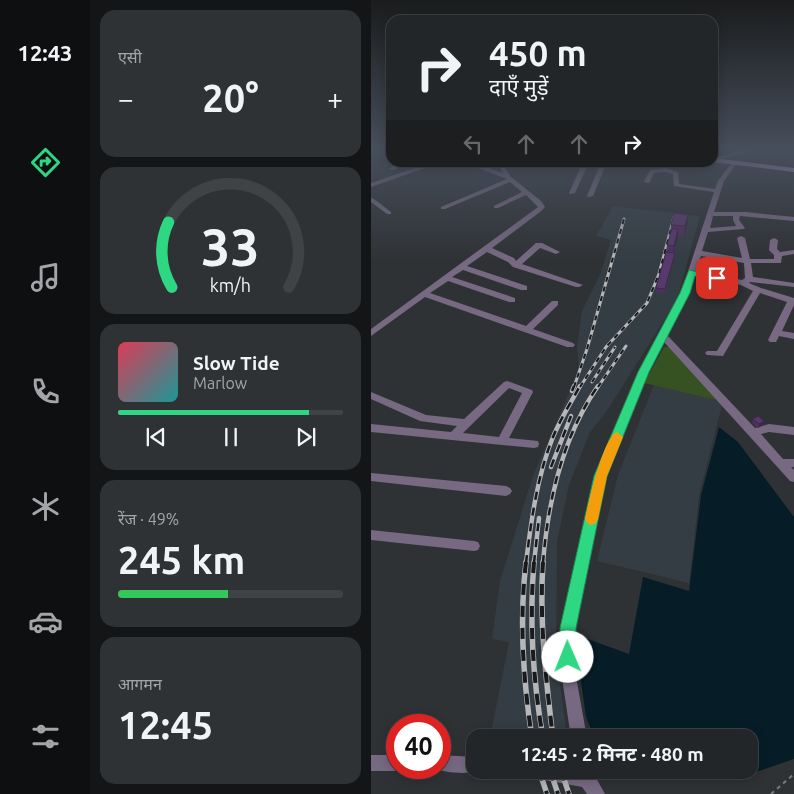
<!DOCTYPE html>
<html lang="hi">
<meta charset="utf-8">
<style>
body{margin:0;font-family:Ubuntu,"Noto Sans Devanagari",sans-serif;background:#2f3234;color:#f1f3f6;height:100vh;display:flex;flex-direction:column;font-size:19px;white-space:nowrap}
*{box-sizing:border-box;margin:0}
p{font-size:16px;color:#a3a5a8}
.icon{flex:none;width:28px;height:28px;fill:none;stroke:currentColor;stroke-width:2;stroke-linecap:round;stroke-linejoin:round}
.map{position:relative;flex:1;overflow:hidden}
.panel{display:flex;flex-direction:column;gap:10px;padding:10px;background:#131516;width:281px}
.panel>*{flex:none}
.guide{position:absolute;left:15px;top:15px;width:332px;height:152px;border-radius:15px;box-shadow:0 2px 12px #0003,0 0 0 1px #404345;background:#232628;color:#f1f3f6;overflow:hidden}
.speed{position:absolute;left:15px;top:714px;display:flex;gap:10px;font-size:25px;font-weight:700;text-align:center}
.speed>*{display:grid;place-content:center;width:65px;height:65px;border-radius:50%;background:#232628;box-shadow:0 2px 12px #0003,0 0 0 1px #404345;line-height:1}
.speed .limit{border:8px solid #d22;background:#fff;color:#111}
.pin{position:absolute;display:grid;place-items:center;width:42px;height:42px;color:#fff;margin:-21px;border-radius:10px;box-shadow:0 2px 8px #0006}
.me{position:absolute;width:55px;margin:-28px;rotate:359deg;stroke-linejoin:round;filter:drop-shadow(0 0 4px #0008)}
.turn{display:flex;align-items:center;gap:18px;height:105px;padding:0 20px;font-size:22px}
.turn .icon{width:65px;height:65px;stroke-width:2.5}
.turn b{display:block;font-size:35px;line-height:42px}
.lanes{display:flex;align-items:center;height:48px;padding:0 20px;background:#0003;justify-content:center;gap:25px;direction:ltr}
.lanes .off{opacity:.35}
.big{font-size:38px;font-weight:700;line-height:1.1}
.panel .card{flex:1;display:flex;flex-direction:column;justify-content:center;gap:8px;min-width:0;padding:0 18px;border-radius:15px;background:#2f3234}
.panel .dial{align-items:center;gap:0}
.dial svg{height:130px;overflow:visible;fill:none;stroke:#404345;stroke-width:7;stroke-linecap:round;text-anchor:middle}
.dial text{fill:#f1f3f6;stroke:none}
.song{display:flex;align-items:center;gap:15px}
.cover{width:60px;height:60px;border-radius:8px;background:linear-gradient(135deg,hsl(350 70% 55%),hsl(180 70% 35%))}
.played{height:5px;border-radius:2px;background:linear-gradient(90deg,#2ed883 85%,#404345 85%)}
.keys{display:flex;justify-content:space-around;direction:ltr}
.heat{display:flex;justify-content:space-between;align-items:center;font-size:28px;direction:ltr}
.charge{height:8px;border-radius:4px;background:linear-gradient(90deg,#34c759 49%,#404345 0)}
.trip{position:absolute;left:95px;top:729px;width:292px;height:50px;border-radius:15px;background:#232628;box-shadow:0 2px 12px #0003,0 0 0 1px #404345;font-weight:700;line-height:50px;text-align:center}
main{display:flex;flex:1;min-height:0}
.tab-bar{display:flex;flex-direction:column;width:90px;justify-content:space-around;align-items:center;background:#0e0f10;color:#a3a5a8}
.tab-bar .icon{width:35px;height:35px}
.tab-bar .on{color:#2ed883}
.tab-bar b{font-size:22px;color:#f1f3f6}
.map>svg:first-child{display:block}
.built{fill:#353d44}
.green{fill:#365122}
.water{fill:#061d28}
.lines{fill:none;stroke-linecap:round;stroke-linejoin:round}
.path{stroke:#777a7c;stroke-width:2;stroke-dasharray:4 4;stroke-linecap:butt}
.minor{fill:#776982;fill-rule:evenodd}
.major{fill:#bb9fd1;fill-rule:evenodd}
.rail-far2-casing{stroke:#b5b7ba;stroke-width:3}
.rail-far1-casing{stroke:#b5b7ba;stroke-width:4.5}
.rail-casing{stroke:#b5b7ba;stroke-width:5.5}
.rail-far2{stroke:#181a1b;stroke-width:2;stroke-dasharray:5;stroke-linecap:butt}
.rail-far1{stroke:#181a1b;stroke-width:2.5;stroke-dasharray:8;stroke-linecap:butt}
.rail{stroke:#181a1b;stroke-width:4;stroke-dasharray:11;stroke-linecap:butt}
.wall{fill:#4c315e}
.shaded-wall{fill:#3e284c}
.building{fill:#58396d;stroke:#3e284c}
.route{fill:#2ed883;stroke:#1e8c55}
.slow{fill:#f59e0b}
</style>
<main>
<nav class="tab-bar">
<b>12:43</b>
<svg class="icon on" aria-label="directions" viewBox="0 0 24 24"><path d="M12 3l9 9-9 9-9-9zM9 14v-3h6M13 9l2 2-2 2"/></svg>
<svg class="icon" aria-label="music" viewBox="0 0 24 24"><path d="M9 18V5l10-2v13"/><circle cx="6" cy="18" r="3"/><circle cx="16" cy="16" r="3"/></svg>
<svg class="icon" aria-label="phone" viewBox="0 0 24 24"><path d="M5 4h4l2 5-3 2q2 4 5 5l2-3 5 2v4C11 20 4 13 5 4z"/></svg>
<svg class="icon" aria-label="climate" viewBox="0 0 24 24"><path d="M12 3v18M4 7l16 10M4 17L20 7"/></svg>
<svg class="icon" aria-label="car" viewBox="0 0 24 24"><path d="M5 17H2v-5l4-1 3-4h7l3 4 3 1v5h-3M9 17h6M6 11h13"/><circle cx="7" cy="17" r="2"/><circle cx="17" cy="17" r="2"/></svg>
<svg class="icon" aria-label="filters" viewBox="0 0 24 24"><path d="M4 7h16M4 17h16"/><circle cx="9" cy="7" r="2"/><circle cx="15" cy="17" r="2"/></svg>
</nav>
<section class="panel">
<div class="card"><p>एसी</p>
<div class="heat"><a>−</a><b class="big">20°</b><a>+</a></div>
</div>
<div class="card dial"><svg viewBox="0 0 100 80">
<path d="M14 69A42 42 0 1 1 86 69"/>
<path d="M14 69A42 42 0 0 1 12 29" stroke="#2ed883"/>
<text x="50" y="56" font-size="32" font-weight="700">33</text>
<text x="50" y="72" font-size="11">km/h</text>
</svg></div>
<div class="card">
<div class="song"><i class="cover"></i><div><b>Slow Tide</b><p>Marlow</p></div></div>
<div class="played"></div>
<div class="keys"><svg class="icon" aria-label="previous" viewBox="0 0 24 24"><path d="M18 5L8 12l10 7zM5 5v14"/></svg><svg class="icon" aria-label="pause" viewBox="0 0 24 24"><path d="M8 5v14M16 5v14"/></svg><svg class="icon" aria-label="next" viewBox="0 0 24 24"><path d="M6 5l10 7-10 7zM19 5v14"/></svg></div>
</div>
<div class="card"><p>रेंज · 49%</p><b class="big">245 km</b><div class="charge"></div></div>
<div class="card"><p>आगमन</p><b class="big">12:45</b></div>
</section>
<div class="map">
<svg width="423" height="794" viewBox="0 0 423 794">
<rect width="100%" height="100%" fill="#2f3235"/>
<!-- built -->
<g class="built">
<path d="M242 206 329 216 306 300 235 412 219 432 198 485 186 541 185 655 196 737 119 738 138 642 121 639 129 581 162 476 208 370 206 347 211 311 229 275 240 240 225 236Z"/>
<path d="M283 385 349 401 351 405 328 495 318 583 226 561 247 475Z"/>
</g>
<!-- green -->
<path class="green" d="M293 347H298L349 401 273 383Z"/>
<!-- water -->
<path class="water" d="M348 427 367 442 423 517V759L382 773 379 768V738L360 737 354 729 323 731 320 737H223L215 717 203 634 258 654 272 577 318 591 330 495Z"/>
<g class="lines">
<!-- path -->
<path class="path" d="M400 794 423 774"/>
<!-- minor -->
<g class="minor">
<path d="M375 150H386L354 158 344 163 339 162H342V159L350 156Z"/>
<path d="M31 162H41L22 170 17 169Z"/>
<path d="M61 162H71L0 187V183Z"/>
<path d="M91 162H101L132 173 125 162H131L139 176 170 201 174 207 169 212 121 248 143 258 145 261 165 243H171L189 252 185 254 169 248 151 264 212 285 208 287H205L142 267 137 262 116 252 96 266 156 286V290H150L92 270 81 277 144 298V302H138L77 281 59 293 155 326 181 301H187V305L162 329 202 343 204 345 202 347H196L54 297 0 336V329L167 207 155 195 127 208H123V206L151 192 139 182 74 209H70V207L136 179Z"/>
<path d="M212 162H218L204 193 199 194 198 193Z"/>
<path d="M230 162H236L222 196 217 197 216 196Z"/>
<path d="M361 162 366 163 353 181 343 212H375L423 217V221L369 216 368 220 374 228 372 229 337 232 331 251 371 258 366 238 370 236 374 238 379 259H403V255L398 250 399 240 403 238 407 240 406 249 409 252 423 250V254L411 256 410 263H380L382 277 423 283V287L379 282 378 283 390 288 423 298V305L411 331 423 333V339L408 336 405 342H399L397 340 416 302 389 293 352 356 336 355 334 353 336 351H346L382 291 370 285 324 275 318 293 296 335 384 428 398 424 423 427V435L398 432 390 434 412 459H423V467H420L423 470V482L419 481 293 342 278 372 236 477 204 628V671L216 738H200L190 671V628L224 477 268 372 310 293 343 192 303 186 302 174 294 172 283 173 278 183 273 182 279 170 294 168 307 172 308 184 344 189 347 181ZM342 216H362V220L365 226 339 228ZM330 256 373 263 374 278 371 280 325 271Z"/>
<path d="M0 198 3 199 20 212V214H16L0 202Z"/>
<path d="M136 381 161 390 162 392 138 438 167 441 168 444 167 447 163 448 0 432V424L80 432 86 426 49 421 0 399V392L55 415 93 419 133 382ZM138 388 151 393 128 437 92 433Z"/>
<path d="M0 473 135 486 139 488 141 491 139 494 135 496 0 481Z"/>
<path d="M0 530 103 541 107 542 109 546 107 550 103 551 0 540Z"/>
<path d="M0 755H26V768H32V769L26 771H0Z"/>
<path d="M69 755 104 757V770H110C102 775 71 773 63 768H69Z"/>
<path d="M155 770H222L224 776 234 794H216L211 787 163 778 157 776Z"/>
</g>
<!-- major -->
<path class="major" d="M342 158 423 168V172L342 162Z"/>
<!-- rail-far2 casing -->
<g class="rail-far2-casing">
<g id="rail-far2">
<path d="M221 382 244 347"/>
<path d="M203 387 216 349 253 219"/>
<path d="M209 387 235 347 276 303 288 274 303 217"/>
<path d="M227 387 255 346"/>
</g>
</g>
<!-- rail-far1 casing -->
<g class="rail-far1-casing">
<g id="rail-far1">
<path d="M201 391 203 386"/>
<path d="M180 467 200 416"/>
<path d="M155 563C160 522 166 476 182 437 189 420 200 402 209 386"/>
<path d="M163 563 168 518"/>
<path d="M172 563C177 500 191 438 227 386"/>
</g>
</g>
<!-- rail casing -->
<g class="rail-casing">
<g id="rail">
<path d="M155 562C148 621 152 679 161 738"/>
<path d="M163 562C158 621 162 680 172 738"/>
<path d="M172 562C168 620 175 680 182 738"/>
<path d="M168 770 176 794"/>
<path d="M179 770 187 794"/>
<path d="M190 770 198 794"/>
</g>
</g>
<!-- rail-far2 -->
<use href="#rail-far2" class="rail-far2"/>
<!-- rail-far1 -->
<use href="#rail-far1" class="rail-far1"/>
<!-- rail -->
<use href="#rail" class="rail"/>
</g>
<!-- wall -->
<g class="wall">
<path d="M325 162H340L338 167 325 166Z"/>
<path d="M300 225H316L313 237 307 236 302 253 303 256 294 293 285 292V288L295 252 296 245 299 235Z"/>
<path d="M382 419 393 421 392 425 387 428 381 423Z"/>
</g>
<!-- shaded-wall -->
<g class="shaded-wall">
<path d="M317 215 316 225 313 237 314 226Z"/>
<path d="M307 229V237L302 253 303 246Z"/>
<path d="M393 421 392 425 387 428 388 424Z"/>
</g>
<!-- building -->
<g class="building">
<path d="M303 213 317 215 314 226 300 225Z"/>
<path d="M301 229H307L303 246 296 245Z"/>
<path d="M295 252 304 253 294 289 285 288Z"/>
<path d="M387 416 393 421 388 424 382 419Z"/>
</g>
<!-- sky -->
<linearGradient id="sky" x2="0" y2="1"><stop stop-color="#1a1c1d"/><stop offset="0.57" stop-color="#474f5c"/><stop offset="1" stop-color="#474f5c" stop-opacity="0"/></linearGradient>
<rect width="423" height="261" fill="url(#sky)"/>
<!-- route -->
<path class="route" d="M318 270 346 276 351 278 346 281 324 276 319 293 278 372 236 476 205 628V657L203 662 197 665 191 662 189 657V628L223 476 267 372 309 293Z"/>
<!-- slow -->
<path class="slow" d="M246 432 252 437 236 476 227 519 225 523 220 525 216 523 214 519C217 504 232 437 246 432Z"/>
</svg>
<div class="speed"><div class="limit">40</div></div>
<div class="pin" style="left:346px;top:278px;background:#d93025"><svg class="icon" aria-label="arrive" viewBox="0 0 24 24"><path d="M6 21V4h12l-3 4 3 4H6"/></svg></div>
<svg class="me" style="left:197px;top:657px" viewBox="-20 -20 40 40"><circle r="19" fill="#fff"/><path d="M0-13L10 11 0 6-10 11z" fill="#2ed883"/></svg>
<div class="trip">12:45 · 2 मिनट · 480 m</div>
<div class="guide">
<div class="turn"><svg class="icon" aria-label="right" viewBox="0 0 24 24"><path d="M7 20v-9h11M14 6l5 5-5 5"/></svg><div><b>450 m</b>दाएँ मुड़ें</div></div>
<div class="lanes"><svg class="icon off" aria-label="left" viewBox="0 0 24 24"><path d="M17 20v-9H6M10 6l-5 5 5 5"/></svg><svg class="icon off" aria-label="ahead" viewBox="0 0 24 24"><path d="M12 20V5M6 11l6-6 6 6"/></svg><svg class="icon off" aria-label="ahead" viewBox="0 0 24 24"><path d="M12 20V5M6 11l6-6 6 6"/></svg><svg class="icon" aria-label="right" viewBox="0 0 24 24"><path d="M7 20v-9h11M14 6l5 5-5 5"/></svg></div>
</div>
</div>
</main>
